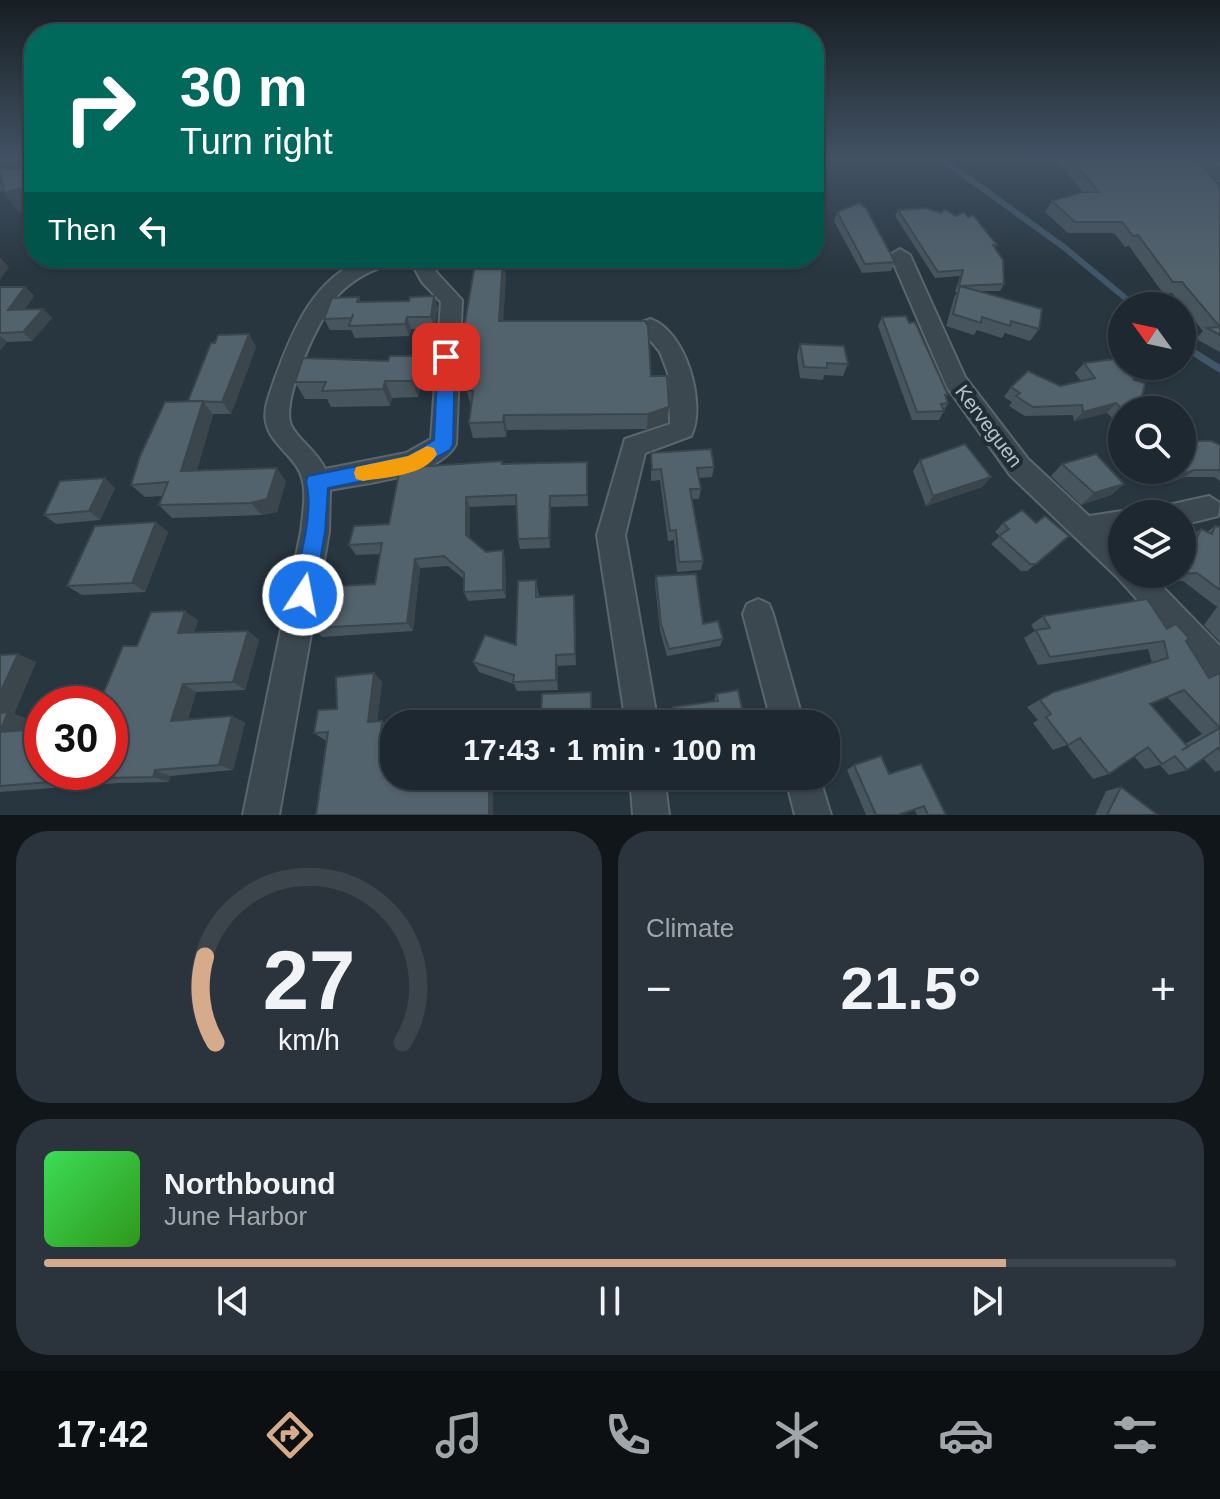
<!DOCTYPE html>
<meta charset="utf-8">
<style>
body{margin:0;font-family:Helvetica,sans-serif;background:#2b343c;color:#f1f3f6;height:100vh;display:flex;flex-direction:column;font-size:30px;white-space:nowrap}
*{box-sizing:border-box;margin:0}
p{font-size:26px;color:#a1a6ab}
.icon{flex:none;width:44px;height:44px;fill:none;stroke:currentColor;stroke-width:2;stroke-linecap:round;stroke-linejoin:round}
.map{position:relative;height:815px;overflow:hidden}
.drawer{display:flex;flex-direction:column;gap:16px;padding:16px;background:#10161a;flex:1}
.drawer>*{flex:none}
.guide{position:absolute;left:24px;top:24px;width:800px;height:244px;border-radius:32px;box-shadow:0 2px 6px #0004,0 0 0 2px #3c444c;background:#00695c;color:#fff;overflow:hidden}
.needle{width:52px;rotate:303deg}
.fabs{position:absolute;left:1108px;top:292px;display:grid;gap:16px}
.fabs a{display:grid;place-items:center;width:88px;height:88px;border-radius:50%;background:#1e2830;box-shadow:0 2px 6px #0004,0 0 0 2px #3c444c;font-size:40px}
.speed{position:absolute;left:24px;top:686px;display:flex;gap:16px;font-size:40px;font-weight:700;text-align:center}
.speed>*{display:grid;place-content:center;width:104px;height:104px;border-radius:50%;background:#1e2830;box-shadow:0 2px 6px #0004,0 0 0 2px #3c444c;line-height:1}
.speed .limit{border:12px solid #d22;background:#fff;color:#111}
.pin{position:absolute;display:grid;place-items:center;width:68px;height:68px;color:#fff;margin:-34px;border-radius:16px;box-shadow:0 4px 12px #0006}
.me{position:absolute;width:88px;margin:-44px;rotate:11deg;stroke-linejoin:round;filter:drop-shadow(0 0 6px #0008)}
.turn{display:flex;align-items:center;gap:28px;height:168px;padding:0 24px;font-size:36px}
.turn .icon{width:104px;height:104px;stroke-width:2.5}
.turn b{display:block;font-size:56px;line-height:68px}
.then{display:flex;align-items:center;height:76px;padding:0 24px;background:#0003;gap:16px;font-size:30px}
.big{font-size:60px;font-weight:600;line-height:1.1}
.drawer .tile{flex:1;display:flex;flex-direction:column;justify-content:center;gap:12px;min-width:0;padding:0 28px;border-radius:32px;background:#2b343c}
.drawer .dial{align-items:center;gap:0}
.dial svg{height:208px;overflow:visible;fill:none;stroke:#3c444c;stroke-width:7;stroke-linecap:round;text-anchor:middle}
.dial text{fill:#f1f3f6;stroke:none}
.song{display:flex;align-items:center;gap:24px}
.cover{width:96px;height:96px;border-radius:12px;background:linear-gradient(135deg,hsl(130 70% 55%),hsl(110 70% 35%))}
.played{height:8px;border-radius:4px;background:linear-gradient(90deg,#d6ab8b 85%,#3c444c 85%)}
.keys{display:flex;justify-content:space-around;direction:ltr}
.heat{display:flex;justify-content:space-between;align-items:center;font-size:44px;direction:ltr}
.drawer .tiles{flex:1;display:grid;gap:16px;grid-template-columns:1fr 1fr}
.tile:last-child{grid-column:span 2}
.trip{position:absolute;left:380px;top:710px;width:460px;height:80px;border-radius:32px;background:#1e2830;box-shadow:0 2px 6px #0004,0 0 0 2px #3c444c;font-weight:600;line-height:80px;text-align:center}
.dock{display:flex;height:128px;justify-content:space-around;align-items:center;background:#0c1013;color:#a1a6ab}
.dock .icon{width:56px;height:56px}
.dock .current{color:#d6ab8b}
.dock b{font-size:36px;color:#f1f3f6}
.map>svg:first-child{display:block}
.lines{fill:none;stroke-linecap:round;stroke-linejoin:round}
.stream-far1{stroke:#3f5768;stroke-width:6}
.stream{stroke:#3f5768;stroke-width:7}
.minor-casing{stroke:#5a666d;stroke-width:4}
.minor{fill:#3c4850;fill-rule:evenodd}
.wall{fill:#47555e;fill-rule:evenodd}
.shaded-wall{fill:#3a454c}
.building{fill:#53636d;stroke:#3a454c;stroke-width:2}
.route{fill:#1a73e8;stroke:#114b97;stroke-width:2}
.slow{fill:#f59e0b}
.labels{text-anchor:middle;stroke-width:8;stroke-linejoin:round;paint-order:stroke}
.street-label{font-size:20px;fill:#b9c3ca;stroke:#212d35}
</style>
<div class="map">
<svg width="1220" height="815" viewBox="0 0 1220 815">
<rect width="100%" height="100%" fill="#283640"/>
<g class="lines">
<!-- stream-far1 -->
<path class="stream-far1" d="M942 159 1065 248 1135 306"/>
<!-- stream -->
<path class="stream" d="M1182 345 1220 369"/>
<!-- minor casing -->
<g class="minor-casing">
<g id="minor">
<path d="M1195 159H1213L1220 166V180L1214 179Z"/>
<path d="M900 249 910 255 965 377 1028 459 1089 516 1122 511 1131 514H1122V535L1111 537 1122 547V574H1150L1220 646V684L1209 679 1117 577 1010 475 947 387 890 255Z"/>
<path d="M366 258H395L392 263C372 270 354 278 339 294 321 314 280 400 291 425 298 440 317 451 325 469L406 453 431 439 441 302 422 282 409 258H429L437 273 462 300 456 444C439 477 364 483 330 490L329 532 279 815H243L301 532C303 512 309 484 297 467 287 451 270 442 266 422 263 409 270 394 274 381 292 331 313 278 366 258Z"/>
<path d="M650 319C686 330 707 405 691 436L645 453 625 535 658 724H626L597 535 625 439 670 424 668 373 660 352 639 327 642 322Z"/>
<path d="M1209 496 1220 503 1218 516 1182 525V514H1160L1164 506Z"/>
<path d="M758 599 769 604 773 614 804 724H772L743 614 747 604Z"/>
<path d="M630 776H664L669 815H633Z"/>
<path d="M785 776H819L831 815H795Z"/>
</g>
</g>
<!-- minor -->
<use href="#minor" class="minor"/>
</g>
<!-- wall -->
<g class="wall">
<path d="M1055 159H1196L1220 186V352L1196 339 1203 331 1172 293H1163L1129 246 1125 247 1114 233H1068L1045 212 1052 201 1083 192Z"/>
<path d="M34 163V208L19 212 3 190 0 193V183L3 186Z"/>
<path d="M898 210 997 245 995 248 1004 284 1000 291H981L1039 329 1030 341 1005 333 1002 338 977 330 974 335 946 326 954 298 957 292H955L960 276 935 278 895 216Z"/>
<path d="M837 212 895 262 891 271 862 273 834 221Z"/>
<path d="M503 258 506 275 503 321 651 376 669 407 667 422 647 429 507 430 506 437 473 438 469 423 471 406 467 391 470 366H464L460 351Z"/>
<path d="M0 287H25L34 296 24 310 43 309 52 318 32 341 7 342 0 350Z"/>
<path d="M434 296 438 308 434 329H411L409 336 355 338 351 330H330L324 319 359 297 360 302 409 301Z"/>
<path d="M882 317 909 323 948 395 946 398 948 403 939 420H912L878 326Z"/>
<path d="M249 334 256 347 231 414H213L197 470 286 481 277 512 262 515 172 518 159 505 162 496 145 497 131 485 188 401 215 343Z"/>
<path d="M800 344 848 364 843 376 824 375 823 380 800 378 797 356Z"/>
<path d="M418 356 424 373 418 397 392 398 390 406 331 407 327 399H305L295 382Z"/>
<path d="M1084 363 1139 410H1122V428L1107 413 1074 421 1073 415 1025 416 1009 406 1012 402 1004 397 1011 387 1060 386 1081 381 1075 373Z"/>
<path d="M1220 445V481L1214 477H1185L1167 484 1153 470H1182Z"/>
<path d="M651 453 714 467 712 477 699 478 701 489 699 499H692L703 561 701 570 677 572 674 540 668 541 660 480 651 481Z"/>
<path d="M920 460 991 477 982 487 926 506 913 471Z"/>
<path d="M587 462 588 506 551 507 550 548 520 549 518 539 517 505 470 507V538L486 552 503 550 505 559 506 598 468 601 464 592V579L448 566 420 568 413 631 322 637 313 628 375 584 380 554 356 555 349 545 502 464Z"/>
<path d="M1062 464 1124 484 1111 495 1081 505 1051 476Z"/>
<path d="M115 488 100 520 56 524 44 515Z"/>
<path d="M1003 523H1036L1069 536 1027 571H1021L991 544 1000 536 995 532Z"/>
<path d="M1215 526 1220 527V642L1204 625 1217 607 1183 581 1167 582 1162 574H1182L1188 538 1201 529 1207 532Z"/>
<path d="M168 532 145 592 82 595 67 586Z"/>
<path d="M656 576 703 624 723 639 720 646 667 656 660 630 655 583Z"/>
<path d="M536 580 539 596 575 607 576 665 558 666V690L517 691 514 684 479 672 473 662 516 645Z"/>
<path d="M1043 616 1167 629 1186 641 1208 677 1220 673V770L1215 772 1203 758 1187 770 1169 775 1160 765 1145 769 1134 756 1109 774 1093 779 1067 745 1053 750 1033 723 1038 720 1027 707 1054 692 1152 663 1148 649 1038 665 1024 638 1035 631 1031 625ZM1167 697 1202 734 1185 744 1150 704Z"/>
<path d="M198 620 194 632 248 631 259 640 245 690 196 692 188 719 232 716 245 723 233 770 170 776 169 782 119 783 0 792V655L36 662 14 714 28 719 23 730 110 772 137 646Z"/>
<path d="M374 673 382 682 377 721H382L390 728 389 742 394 741V776H493V815H316L326 740H325L314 733 318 710 337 709 336 677Z"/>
<path d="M716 694 753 724H674L672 713 673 707 714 701Z"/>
<path d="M854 765 889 774 946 815H917L915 810 900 815H866L847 770Z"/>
<path d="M689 776H741L690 784Z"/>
<path d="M611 780 606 785 553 788 552 784Z"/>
<path d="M1121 787 1158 815H1095L1106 791Z"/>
</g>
<!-- shaded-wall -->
<g class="shaded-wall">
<path d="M19 189 34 207V208L19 212 4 193Z"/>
<path d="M0 257 9 267 0 280Z"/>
<path d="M503 258 506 275 502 337 499 321Z"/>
<path d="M25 287 34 296 17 319 8 310Z"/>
<path d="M434 296 438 308 434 329 431 317Z"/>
<path d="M43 309 52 318 32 341 23 332Z"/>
<path d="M407 317 411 329 409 336 405 324Z"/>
<path d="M249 334 256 347 231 414 222 402Z"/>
<path d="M0 336 7 342 1 350 0 349Z"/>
<path d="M418 356 424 373 418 397 412 381Z"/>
<path d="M385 381 392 398 390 406 383 389Z"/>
<path d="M203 401 213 415 193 484 181 471Z"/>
<path d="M1116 403 1107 413 1074 421 1083 412Z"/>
<path d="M669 407 667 422 647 429 648 414Z"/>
<path d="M504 415 507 430 506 437 503 422Z"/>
<path d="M277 468 286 481 277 512 262 515 251 503Z"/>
<path d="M1194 470 1185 477 1167 484 1175 477Z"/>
<path d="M991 477 982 487 926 506 933 496Z"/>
<path d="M105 478 115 488 100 520 89 511Z"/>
<path d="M1124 484 1111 495 1081 505 1094 493Z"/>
<path d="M550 496 551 507 550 548 549 538Z"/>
<path d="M466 497 470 507V545L466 535Z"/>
<path d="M156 522 168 532 145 592 132 583Z"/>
<path d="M503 550 505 559 506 598 503 590Z"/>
<path d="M415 559 420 568 413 631 407 623Z"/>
<path d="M574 595 575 607 576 665 575 654Z"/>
<path d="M185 611 198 620 191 642 178 633Z"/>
<path d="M248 631 259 640 245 690 233 682Z"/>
<path d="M18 654 36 662 14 714 28 719 20 739 0 732V693Z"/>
<path d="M556 655 558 666V690L556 680Z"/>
<path d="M374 673 382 682 376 729 368 722Z"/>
<path d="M183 684 196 692 185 727 171 721Z"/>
<path d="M232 716 245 723 233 770 219 765Z"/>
<path d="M382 721 390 728 388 749 380 743Z"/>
<path d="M155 770 170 776 169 782 153 777Z"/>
<rect x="489" y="776" width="4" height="39"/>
</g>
<!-- building -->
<g class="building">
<path d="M1071 159H1196L1220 186V327L1182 282H1173L1138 235 1133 236 1122 222H1075L1052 201 1083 192H1099Z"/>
<path d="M34 163V193L19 189 4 193 0 169H25Z"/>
<path d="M859 203 866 208 895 262 865 264 837 212Z"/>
<path d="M927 208 941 213 945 209 956 216 964 212 968 217 973 215 997 245H993L1003 260 1004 284 959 286 963 270 938 272 898 210Z"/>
<path d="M476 258H503L499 321H645L648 326 651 376H667L669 407 648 414 504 415 503 422 469 423 473 391H467L472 350 460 351Z"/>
<path d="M960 286 1042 309 1039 329 1011 321 1010 326 982 317 981 323 953 314Z"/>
<path d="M0 287H25L8 310 43 309 23 332 0 333Z"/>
<path d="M434 296 431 317H407L405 324 349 326 353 314 352 318 324 319 332 298 359 297 357 302 409 301 410 297Z"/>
<path d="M906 316 909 323 915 322 948 395H945L948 403 941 404 944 411 917 412 882 317Z"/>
<path d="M1220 327V335L1207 328Z"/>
<path d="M249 334 222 402 188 401 211 343H215L218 335Z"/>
<path d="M800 344 844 346 848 364 827 363V368L804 367Z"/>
<path d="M390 356H418L412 381H385L383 389 322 391 326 382H295L303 358 388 361Z"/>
<path d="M1122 358V366H1128L1134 380 1145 383 1139 410H1123L1116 403 1083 412 1082 405 1033 407 1016 396 1020 393 1011 387 1028 371 1060 386 1095 378 1084 363Z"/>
<path d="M203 401 181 471 277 468 267 499 251 503 159 505 168 482 131 485 140 456 165 402Z"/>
<path d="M1182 441H1212L1220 445V470H1194L1175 477 1168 470H1182Z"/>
<path d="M965 444 991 477 933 496 920 460Z"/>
<path d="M711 449 714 467 697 468 701 489H690L703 561 679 562 676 530 670 531 661 469 652 470 651 453Z"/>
<path d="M1096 454 1124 484 1094 493 1062 464Z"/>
<path d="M502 461V464L587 462V495L550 496 549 538 518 539 516 495 466 497V535L486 552 503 550V590L464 592V573L444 556 415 559 407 623 313 628 323 587 375 584 382 543 349 545 354 526 389 524 400 468Z"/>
<path d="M105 478 89 511 44 515 60 481Z"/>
<path d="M1022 510 1036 523 1045 516 1069 536 1036 564H1030L999 536 1009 529 1003 523Z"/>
<path d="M156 522 132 583 67 586 95 526Z"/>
<path d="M1215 526 1220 527V590L1197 573 1182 574V536L1193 546 1201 529 1212 534Z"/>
<path d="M696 574 703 624 718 621 723 639 669 649 661 624 656 576Z"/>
<path d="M536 580V597L574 595 575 654 556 655V680L513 682 514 675 473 662 485 635 516 645 518 581Z"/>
<path d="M1147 599 1167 629 1176 624 1189 638 1186 641 1209 678 1220 673V728L1184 690 1150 704 1188 747 1182 750 1220 728V751L1218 748 1187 770 1175 756 1162 764 1148 747 1109 774 1080 738 1068 745 1046 717 1051 714 1040 700 1054 692 1168 658 1164 641 1050 657 1036 630 1050 628 1043 616Z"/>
<path d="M185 611 178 633 248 631 233 682 183 684 171 721 232 716 219 765 155 770 153 777 101 778 0 786V732L42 729V772H110V704H99L123 646H137L151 612Z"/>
<path d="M18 654 0 693V655Z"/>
<path d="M374 673 368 722 382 721 380 743 394 741V776H489V815H316L328 732 314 733 318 710 337 709 336 677Z"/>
<path d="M738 690 744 718 751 717 753 724H676L673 707 718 701 716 694Z"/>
<path d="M591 692V717L604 716V724H541L542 694Z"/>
<path d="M8 712 0 731V713Z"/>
<path d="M881 756 889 774 921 764 946 815H928L924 806 898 815H876L854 765Z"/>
<path d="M552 776H611L606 781 552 784Z"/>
<path d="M692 776H715L692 779Z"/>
<path d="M1121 787 1158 815H1107Z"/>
</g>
<!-- sky -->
<linearGradient id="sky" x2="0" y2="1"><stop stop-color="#161e23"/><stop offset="0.58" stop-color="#425264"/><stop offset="1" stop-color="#425264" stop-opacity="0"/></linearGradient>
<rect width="1220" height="273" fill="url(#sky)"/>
<!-- route -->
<path class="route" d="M446 350 455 357 453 444 450 450 412 471 328 488 325 532 314 595 311 603 303 606 295 603 292 595C298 565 315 511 306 482L308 476 408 456 434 440 438 357Z"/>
<!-- slow -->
<path class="slow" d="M427 446 434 448 437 454C425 476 386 477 363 481L356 479 354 473 356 467 408 456Z"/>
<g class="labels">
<!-- street labels -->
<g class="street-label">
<text transform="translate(989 426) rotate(53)" y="7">Kerveguen</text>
</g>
</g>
</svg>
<div class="fabs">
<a><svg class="needle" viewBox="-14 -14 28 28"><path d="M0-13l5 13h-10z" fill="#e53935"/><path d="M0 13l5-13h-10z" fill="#a1a6ab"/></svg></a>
<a><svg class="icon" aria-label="search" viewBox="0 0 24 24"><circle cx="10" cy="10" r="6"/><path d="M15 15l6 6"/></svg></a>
<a><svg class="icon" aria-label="layers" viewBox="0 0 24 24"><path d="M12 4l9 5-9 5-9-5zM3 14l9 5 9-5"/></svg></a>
</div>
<div class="speed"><div class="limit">30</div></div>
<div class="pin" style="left:446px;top:357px;background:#d93025"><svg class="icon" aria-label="arrive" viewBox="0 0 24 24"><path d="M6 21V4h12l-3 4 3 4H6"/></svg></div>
<svg class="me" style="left:303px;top:595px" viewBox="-20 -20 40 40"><circle r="17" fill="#1a73e8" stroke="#fff" stroke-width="3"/><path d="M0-11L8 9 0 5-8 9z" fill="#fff"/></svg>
<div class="trip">17:43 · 1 min · 100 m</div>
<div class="guide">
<div class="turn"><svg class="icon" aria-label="right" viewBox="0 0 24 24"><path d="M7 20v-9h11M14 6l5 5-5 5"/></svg><div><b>30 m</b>Turn right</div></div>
<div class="then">Then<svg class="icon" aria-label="left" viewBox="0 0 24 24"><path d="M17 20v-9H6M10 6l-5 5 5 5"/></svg></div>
</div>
</div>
<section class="drawer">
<div class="tiles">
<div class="tile dial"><svg viewBox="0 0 100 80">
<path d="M14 69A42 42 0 1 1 86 69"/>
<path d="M14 69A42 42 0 0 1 10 36" stroke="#d6ab8b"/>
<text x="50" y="56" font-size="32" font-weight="700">27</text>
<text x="50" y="72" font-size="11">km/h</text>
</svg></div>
<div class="tile"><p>Climate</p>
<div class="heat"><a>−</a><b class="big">21.5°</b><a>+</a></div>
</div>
<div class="tile">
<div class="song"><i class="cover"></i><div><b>Northbound</b><p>June Harbor</p></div></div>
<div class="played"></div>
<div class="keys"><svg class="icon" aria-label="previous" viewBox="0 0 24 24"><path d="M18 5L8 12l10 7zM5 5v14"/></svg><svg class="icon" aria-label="pause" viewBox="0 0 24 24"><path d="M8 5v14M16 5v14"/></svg><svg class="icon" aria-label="next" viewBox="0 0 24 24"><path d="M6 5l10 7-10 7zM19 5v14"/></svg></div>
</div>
</div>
</section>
<nav class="dock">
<b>17:42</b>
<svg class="icon current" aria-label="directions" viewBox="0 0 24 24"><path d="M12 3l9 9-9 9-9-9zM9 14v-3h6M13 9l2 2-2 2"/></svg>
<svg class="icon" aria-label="music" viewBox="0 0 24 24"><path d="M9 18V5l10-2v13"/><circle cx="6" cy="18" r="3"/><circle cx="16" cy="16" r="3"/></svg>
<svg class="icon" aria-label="phone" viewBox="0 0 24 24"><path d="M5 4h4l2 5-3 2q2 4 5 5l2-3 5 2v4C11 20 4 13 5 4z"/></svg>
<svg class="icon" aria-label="climate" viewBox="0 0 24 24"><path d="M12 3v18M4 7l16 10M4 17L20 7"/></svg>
<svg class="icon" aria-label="car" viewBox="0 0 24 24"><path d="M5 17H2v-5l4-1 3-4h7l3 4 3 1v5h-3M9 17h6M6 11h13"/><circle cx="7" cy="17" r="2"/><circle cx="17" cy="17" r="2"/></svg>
<svg class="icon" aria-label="filters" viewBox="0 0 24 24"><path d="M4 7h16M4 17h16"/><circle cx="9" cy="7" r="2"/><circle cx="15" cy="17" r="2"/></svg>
</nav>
